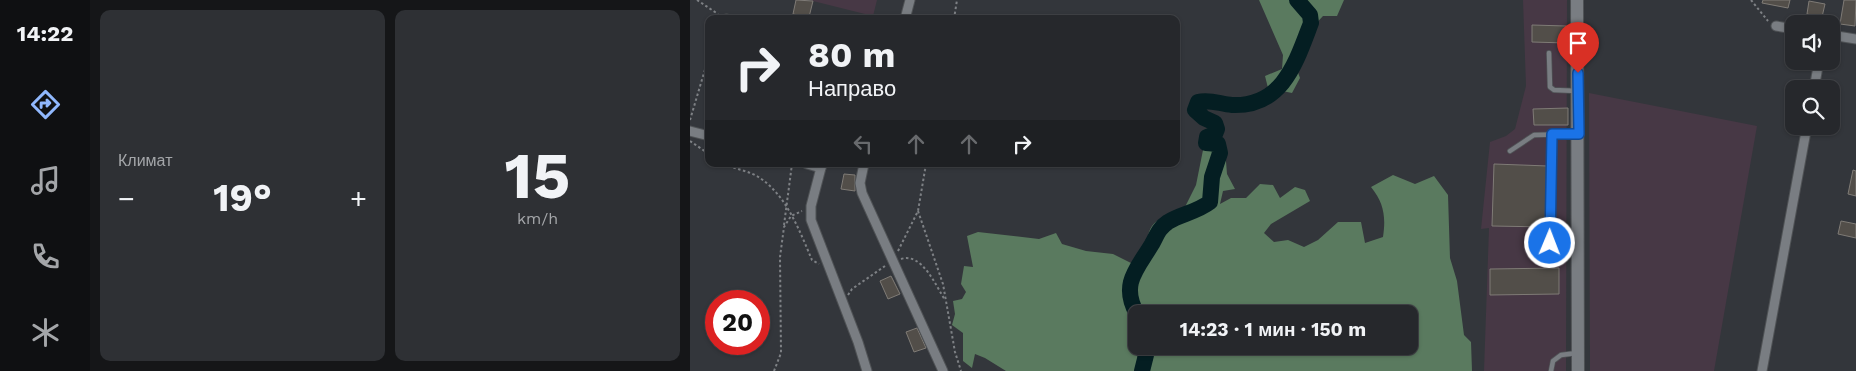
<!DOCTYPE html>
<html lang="ru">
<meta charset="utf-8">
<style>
body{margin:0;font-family:"Work Sans",sans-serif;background:#2e3034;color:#f1f3f6;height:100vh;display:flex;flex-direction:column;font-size:19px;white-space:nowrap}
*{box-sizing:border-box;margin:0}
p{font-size:16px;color:#a4a6a9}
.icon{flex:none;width:28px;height:28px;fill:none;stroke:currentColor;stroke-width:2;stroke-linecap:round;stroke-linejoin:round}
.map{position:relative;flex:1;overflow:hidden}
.drawer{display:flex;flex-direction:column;gap:10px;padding:10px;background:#151618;width:600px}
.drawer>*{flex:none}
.top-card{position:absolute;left:15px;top:15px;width:475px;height:152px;border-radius:10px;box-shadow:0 1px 4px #0004,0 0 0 1px #424448;background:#26282c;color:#f1f3f6;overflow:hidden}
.buttons{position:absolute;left:1095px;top:15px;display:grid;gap:10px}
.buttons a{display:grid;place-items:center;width:55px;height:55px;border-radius:10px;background:#26282c;box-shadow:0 1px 4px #0004,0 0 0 1px #424448;font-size:25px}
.speed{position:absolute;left:15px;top:290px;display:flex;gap:10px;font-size:25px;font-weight:700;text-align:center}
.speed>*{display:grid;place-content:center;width:65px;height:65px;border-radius:50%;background:#26282c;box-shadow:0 1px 4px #0004,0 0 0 1px #424448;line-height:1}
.speed .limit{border:8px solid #d22;background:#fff;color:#111}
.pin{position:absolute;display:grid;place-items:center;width:42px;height:42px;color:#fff;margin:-51px -21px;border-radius:50% 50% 50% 0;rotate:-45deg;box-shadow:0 0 5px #0007}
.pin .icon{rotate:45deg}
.me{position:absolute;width:55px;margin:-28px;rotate:1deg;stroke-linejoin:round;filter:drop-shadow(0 0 4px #0008)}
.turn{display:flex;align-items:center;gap:18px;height:105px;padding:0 20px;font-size:22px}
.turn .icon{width:65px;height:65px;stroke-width:2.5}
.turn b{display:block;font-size:35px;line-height:42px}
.lanes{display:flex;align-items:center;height:48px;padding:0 20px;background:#0003;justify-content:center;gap:25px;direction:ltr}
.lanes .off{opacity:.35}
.big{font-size:38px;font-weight:700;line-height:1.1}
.drawer .widget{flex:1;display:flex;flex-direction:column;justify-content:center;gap:8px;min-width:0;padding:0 18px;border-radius:10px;background:#2e3034}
.drawer .dial{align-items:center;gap:0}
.dial b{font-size:65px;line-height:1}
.heat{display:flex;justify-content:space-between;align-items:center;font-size:28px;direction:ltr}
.drawer .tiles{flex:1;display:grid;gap:10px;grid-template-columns:repeat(2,1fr)}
.trip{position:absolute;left:438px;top:305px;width:290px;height:50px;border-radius:10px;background:#26282c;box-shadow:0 1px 4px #0004,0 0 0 1px #424448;font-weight:700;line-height:50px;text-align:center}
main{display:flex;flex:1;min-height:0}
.menu{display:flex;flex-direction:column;width:90px;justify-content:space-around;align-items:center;background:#0f1012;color:#a4a6a9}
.menu .icon{width:35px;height:35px}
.menu .on{color:#90b8fd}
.menu b{font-size:22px;color:#f1f3f6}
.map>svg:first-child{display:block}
.industrial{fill:#473845}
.forest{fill:#5a7a5f;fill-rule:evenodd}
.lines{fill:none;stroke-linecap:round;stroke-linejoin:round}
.river{stroke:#041e22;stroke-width:16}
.building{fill:#524e49;stroke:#7f7b76}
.lane-casing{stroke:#4f5255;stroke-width:6}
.street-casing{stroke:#4f5255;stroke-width:11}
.secondary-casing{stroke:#4f5255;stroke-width:14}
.path{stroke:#7e8185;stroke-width:2;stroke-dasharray:2.5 2.5;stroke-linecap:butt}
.lane{stroke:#797d82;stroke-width:4.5}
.street{stroke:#797d82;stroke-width:9}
.secondary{stroke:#797d82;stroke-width:12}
.route-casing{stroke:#114b97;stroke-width:12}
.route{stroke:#1a73e8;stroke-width:9}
</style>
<main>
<nav class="menu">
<b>14:22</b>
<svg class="icon on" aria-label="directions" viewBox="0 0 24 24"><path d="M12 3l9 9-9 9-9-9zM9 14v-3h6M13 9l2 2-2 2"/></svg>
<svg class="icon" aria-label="music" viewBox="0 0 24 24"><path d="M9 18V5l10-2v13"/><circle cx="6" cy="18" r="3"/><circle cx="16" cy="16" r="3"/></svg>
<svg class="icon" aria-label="phone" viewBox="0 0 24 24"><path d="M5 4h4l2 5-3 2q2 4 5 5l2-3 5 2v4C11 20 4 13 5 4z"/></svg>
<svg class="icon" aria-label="climate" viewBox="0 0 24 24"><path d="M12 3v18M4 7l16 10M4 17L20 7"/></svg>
</nav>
<section class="drawer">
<div class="tiles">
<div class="widget"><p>Климат</p>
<div class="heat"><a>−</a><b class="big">19°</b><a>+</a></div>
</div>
<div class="widget dial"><b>15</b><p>km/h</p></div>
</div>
</section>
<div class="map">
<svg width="1166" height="371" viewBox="0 0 1166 371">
<rect width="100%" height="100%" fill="#33363b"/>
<!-- industrial -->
<g class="industrial">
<path d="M119 0H187L183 16Z"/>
<path d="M833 0H877L876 371H794L799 228 791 229 800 142 816 136 825 129 836 86Z"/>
<path d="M899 93 1067 126 1024 371H900Z"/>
</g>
<!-- forest -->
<g class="forest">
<path d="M569 0H654L647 16H633L619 31 614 54 606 67 610 78 602 93 578 88 575 76 592 69 593 55Z"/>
<path d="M535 149 537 174 545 189 533 191 530 204 541 198H556L570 184 583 185 590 198 605 187 615 190 620 201 581 224 574 233 584 242 598 240 614 247 628 240 648 222H671L675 243 693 237C696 217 694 203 681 187L703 175 725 184 744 176 758 195 760 258 767 281 774 335 781 342 782 371H316L295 358 285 354 282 368 273 361V333L262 325 265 314 263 301 272 299 276 292 271 284 274 266 283 267 277 236 288 232 349 239 366 233 372 244 396 251 423 254 441 263 456 250C458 220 467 219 493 211L506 185 513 150ZM446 314H719V346H446Z"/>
</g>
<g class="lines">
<!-- river -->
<g class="river">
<path d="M447 314C430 284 447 269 462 244 467 235 469 228 478 222 491 214 507 212 520 202L522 177 530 153 528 144 516 143 517 137 525 134 527 129 525 123 514 118 505 110 508 102C520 99 530 104 542 105 593 107 606 62 621 23L620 15 607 0"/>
<path d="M450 346 456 355 452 371"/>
</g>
</g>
<!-- building -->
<g class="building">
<path d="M106 0 123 1 119 17 103 14Z"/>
<path d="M1073 0H1100L1098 8 1072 3Z"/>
<path d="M1154 0H1166L1165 26 1150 24Z"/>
<path d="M1119 1 1135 4 1132 17 1117 14Z"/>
<path d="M842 25 876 26V43L842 42Z"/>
<path d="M878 108V125H844L843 109Z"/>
<path d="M804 164 858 166 856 227 802 226Z"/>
<path d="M1163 170 1166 171V196L1158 194Z"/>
<path d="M154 174 165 175V191L151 189Z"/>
<path d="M1151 221 1166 224V238L1148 234Z"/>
<path d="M869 268V294L800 295V269Z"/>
<path d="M201 276 210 294 198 299 190 281Z"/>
<path d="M227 328 236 348 224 352 216 332Z"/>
</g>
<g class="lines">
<!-- lane casing -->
<g class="lane-casing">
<g id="lane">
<path d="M859 53 860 87 864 90 887 91"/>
<path d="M820 151 844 135 885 134"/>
<path d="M839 242 860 243 863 135"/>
<path d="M861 371 863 361 871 355 887 353"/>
</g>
</g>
<!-- street casing -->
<g class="street-casing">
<g id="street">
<path d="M36 19H37"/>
<path d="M215 19 220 0"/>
<path d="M1086 26 1104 29"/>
<path d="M1141 35 1166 39"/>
<path d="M1124 89 1129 61"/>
<path d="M0 131 19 136"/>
<path d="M117 164 131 168"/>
<path d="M132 164 121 206V220L168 342 177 371"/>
<path d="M174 164 170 183 172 193 253 371"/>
<path d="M1072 371 1117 126"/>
</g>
</g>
<!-- secondary casing -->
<g class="secondary-casing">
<path id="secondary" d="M887 0 888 371"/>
</g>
<!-- path -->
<g class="path">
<path d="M7 0 28 14"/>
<path d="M1061 0 1078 21"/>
<path d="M264 19 267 0"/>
<path d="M0 120 19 56"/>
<path d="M0 141 19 154"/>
<path d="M34 164C45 169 60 171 70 178 97 196 110 232 122 260L129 264"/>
<path d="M228 211 253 284 265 352 271 371"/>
<path d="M94 225 102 164"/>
<path d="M208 251 228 211 236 164"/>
<path d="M211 259C232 252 246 286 255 300"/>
<path d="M158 295 162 289 195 266"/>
<path d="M84 371 91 353 90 257 94 227 101 216 112 211"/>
</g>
<!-- lane -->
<use href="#lane" class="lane"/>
<!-- street -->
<use href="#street" class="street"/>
<!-- secondary -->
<use href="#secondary" class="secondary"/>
</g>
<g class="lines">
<!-- route casing -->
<g class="route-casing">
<path id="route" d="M860 243 862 134H889L888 73"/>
</g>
<!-- route -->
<use href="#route" class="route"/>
</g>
</svg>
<div class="buttons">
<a><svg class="icon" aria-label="sound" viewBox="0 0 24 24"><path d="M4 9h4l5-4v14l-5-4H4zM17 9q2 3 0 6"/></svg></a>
<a><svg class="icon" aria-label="search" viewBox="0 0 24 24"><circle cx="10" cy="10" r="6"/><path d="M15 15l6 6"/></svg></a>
</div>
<div class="speed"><div class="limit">20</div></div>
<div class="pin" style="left:888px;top:73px;background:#d93025"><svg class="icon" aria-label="arrive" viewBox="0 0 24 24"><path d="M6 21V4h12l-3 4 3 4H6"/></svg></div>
<svg class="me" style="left:860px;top:243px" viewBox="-20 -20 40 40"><circle r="17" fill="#1a73e8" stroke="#fff" stroke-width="3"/><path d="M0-11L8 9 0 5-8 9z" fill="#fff"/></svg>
<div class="trip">14:23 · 1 мин · 150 m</div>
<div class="top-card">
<div class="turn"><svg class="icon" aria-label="right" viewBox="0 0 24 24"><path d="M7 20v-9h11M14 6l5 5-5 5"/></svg><div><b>80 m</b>Направо</div></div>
<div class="lanes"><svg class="icon off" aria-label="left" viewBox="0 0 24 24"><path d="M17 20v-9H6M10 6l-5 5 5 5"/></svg><svg class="icon off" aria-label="ahead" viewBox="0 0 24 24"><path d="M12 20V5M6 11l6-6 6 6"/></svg><svg class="icon off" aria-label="ahead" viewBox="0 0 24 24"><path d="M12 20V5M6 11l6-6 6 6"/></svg><svg class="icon" aria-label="right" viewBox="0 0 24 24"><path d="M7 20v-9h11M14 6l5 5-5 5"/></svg></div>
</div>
</div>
</main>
